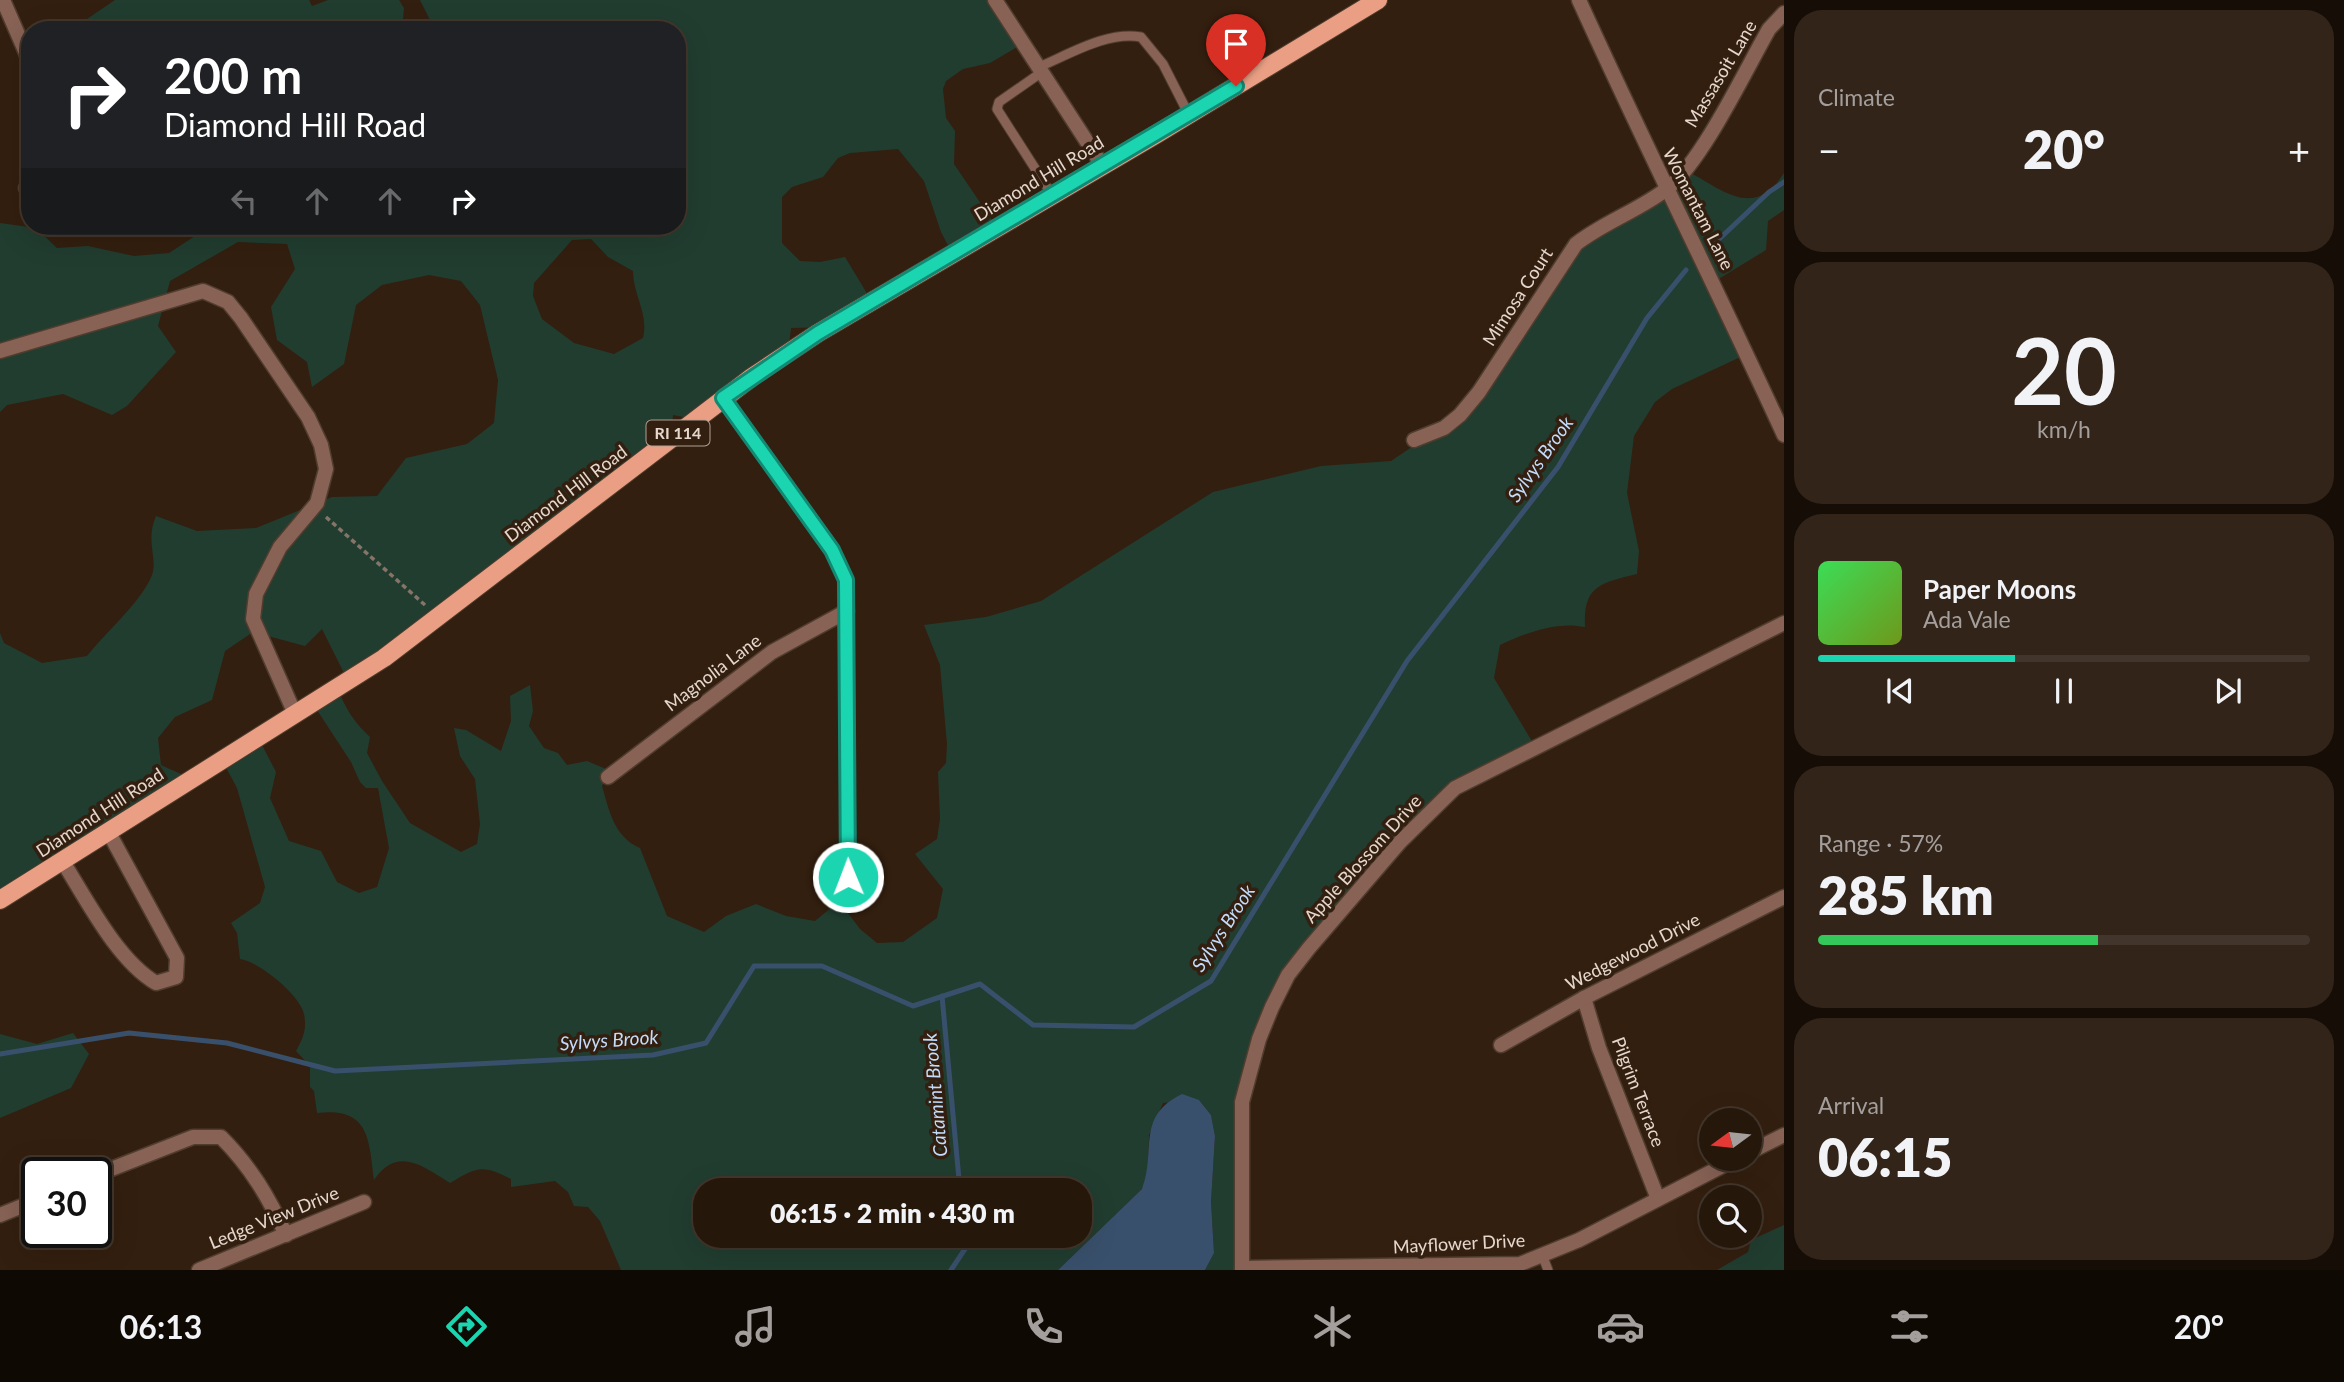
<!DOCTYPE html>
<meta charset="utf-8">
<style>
body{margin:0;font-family:Lato,sans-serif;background:#322419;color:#f1f3f6;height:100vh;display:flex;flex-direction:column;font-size:26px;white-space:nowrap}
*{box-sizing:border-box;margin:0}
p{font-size:23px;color:#a49f9d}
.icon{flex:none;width:38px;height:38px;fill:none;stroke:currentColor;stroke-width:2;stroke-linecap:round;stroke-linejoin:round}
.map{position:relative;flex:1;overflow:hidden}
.side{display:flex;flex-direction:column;gap:10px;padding:10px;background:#150d06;width:560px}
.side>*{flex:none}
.top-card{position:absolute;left:21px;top:21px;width:665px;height:214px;border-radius:28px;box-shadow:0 7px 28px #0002,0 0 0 2px #42362c;background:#202124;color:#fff;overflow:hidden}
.needle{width:46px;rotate:255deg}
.tools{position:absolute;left:1699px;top:1108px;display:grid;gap:14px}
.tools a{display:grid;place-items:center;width:63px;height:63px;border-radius:50%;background:#26170b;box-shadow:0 7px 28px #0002,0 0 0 2px #42362c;font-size:35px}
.speed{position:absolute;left:21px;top:1157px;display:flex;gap:14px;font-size:35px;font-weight:700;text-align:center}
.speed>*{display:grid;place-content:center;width:91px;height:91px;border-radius:50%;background:#26170b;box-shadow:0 7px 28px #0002,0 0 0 2px #42362c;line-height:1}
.speed .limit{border:4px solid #111;border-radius:10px;background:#fff;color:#111}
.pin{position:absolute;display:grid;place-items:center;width:60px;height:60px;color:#fff;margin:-72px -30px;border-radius:50% 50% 50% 0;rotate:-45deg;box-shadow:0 0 7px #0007}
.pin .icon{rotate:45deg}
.me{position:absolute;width:77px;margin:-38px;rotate:359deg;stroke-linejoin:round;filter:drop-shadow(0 0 5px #0008)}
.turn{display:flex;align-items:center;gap:24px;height:147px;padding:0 28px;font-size:32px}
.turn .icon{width:91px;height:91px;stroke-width:2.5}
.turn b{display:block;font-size:49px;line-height:60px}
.lanes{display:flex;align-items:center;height:66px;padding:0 28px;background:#0003;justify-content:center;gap:35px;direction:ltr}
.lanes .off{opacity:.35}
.big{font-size:52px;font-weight:800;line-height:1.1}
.side .tile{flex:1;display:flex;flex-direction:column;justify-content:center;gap:10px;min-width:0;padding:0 24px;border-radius:28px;background:#322419}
.side .dial{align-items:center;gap:0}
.dial b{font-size:91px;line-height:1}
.song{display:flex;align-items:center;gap:21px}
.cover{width:84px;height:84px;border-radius:10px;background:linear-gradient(135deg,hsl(130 70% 55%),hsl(80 70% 35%))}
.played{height:7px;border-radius:4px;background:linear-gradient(90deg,#1bd5b1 40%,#42362c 40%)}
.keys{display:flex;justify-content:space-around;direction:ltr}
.heat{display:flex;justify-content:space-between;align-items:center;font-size:38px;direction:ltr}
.charge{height:10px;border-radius:5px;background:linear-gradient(90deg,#34c759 57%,#42362c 0)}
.trip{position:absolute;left:693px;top:1178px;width:399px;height:70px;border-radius:28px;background:#26170b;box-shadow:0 7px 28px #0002,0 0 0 2px #42362c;font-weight:800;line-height:70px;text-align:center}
.tabs{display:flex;height:112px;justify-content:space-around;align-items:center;background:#0f0904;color:#a49f9d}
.tabs .icon{width:49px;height:49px}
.tabs .selected{color:#1bd5b1}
.tabs b{font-size:32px;color:#f1f3f6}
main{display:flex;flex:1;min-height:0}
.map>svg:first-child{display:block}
.green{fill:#213d30;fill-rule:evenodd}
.water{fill:#39506c}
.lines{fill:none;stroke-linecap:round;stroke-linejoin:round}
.stream{stroke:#39506c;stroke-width:5}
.service-casing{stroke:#503d2e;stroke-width:11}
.minor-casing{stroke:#503d2e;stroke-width:17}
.tertiary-casing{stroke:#503d2e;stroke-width:17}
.primary-casing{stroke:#503d2e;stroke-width:20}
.path{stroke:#857467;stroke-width:3.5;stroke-dasharray:5 3.5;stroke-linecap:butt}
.service{stroke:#876255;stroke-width:9}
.minor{stroke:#876255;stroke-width:14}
.tertiary{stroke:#876255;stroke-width:14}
.primary{stroke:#ea9f84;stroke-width:18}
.route-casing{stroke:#128a73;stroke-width:18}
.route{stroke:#1bd5b1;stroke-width:12}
.labels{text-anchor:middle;stroke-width:7;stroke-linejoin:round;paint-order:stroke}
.shield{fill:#331f0f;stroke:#b0a095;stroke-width:2}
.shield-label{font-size:16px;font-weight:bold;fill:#e6d8ce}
.street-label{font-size:18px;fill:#e6d8ce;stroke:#331f0f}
.water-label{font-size:19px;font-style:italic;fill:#c3dcfb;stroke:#331f0f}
</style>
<main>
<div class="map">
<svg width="1784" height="1270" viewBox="0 0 1784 1270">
<rect width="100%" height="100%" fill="#331f0f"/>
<!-- green -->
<g class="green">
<path d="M115 0H309L312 6 328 0H399L404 8 402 30H71L70 26 81 23Z"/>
<path d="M420 0H1000L1024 43 990 63 963 69 946 81 943 89 946 118 955 131 954 164 996 226 951 251 941 232 924 181 898 149 850 153 838 158 823 177 792 187 782 197V243L800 261 820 262 845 257 871 300 831 327 791 328 788 353 694 419 673 415 671 438 348 681 322 629 305 646 253 632 225 651 212 700 175 717 158 738 161 765 192 779 0 902V633L4 643 42 663 87 656C106 632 142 601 152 575 158 558 145 541 156 516L197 531 256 528 332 497 377 496 406 458 467 444 494 423 498 380 480 305 461 281 429 275 382 285 356 305 344 364 312 387 307 362 277 340 271 307 295 269 287 244 238 242 170 281 158 326 176 352 127 406 112 415 63 394 7 405 0 412V223L36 228 57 248 88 246 134 256 169 253 195 236 197 226H677V30H435ZM591 239 608 257 633 271C633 295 649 314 643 338L614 354 574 343 542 319 533 296 534 283 572 240Z"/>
<path d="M1689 172C1726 192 1754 219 1784 173V210L1768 221 1766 250 1717 280 1749 353 1672 389 1655 402 1634 436 1627 493 1639 551 1637 574C1600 583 1583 586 1585 627 1556 621 1526 633 1500 645L1494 678 1533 743 1451 789 1325 928 1272 1010 1244 1120 1249 1270H1205L1214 1253 1211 1202 1215 1136 1211 1115 1199 1100 1163 1103 1149 1135 1148 1175 1142 1189 1058 1270H621L600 1221 588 1207 574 1206 568 1192 555 1181 511 1187V1179C482 1164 477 1167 450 1183 422 1165 397 1146 374 1180 369 1138 369 1107 317 1113L314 1091 310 1087V1066L296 1051C303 1039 307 1029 304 1014 300 995 258 961 240 959L237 933 231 923 260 903 265 887 237 788 222 760 262 745 276 772 270 798 289 841 321 851 337 882 359 893 377 887 389 848 378 788H366L360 782 351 762 315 707 337 688C346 708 352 720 370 737L367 753 382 781 410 823 461 852 477 844 480 824 475 779 460 756 454 728 466 730 501 751 511 721 510 696 530 685 533 711 529 726 544 748 558 753 567 765 587 761 611 771 602 786C609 810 614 837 640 848L667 916 704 932 726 916 756 904 786 916 815 921 839 901 860 929 877 943 903 942 937 918 943 889 915 854 937 839 940 819 938 772 946 763 947 744 940 665 924 625 986 617 1041 601 1213 492 1321 466 1391 461 1459 415 1582 244ZM705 1190H1080V1236H705Z"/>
<path d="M73 1033 89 1054 71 1088 0 1118V1034L37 1044Z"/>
<path d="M1784 1225V1270H1717L1748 1252 1751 1240Z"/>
</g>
<!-- water -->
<path class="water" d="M1182 1094 1199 1100 1211 1115 1215 1136 1211 1202 1214 1253 1205 1270H1058L1142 1189C1157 1150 1135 1117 1182 1094Z"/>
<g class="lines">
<!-- stream -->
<g class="stream">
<path d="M1716 242 1769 192 1784 182"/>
<path d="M942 996 960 1190"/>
<path d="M0 1054 129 1033 227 1043 335 1071 653 1055 706 1043 754 966H822L913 1006 980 984 1033 1025 1134 1027 1211 981 1407 661 1558 467 1647 318 1686 270"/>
<path d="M951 1270 965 1249 964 1236"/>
</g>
<!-- service casing -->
<g class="service-casing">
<g id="service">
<path d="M1039 67C1070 54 1107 31 1141 37L1163 64 1189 115"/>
<path d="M1042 72 999 102 997 109 1052 195"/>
<path d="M1543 1257 1548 1270"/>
</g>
</g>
<!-- minor casing -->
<g class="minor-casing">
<g id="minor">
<path d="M3 0 30 62"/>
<path d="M1579 0C1645 146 1717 289 1784 435"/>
<path d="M26 188 30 182"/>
<path d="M0 351 203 291 228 302 241 318 308 417 321 445 326 469 317 503 280 547 256 594 253 619 295 714"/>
<path d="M723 398 832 550 846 580 848 877"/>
<path d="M1414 440 1444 428 1460 415 1479 392 1576 244C1604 222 1640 210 1668 188 1703 160 1745 71 1769 29L1784 13"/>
<path d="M608 777 772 652 847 611"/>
<path d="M63 862C87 900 117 960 156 983L176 977 177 958 108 831"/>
<path d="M1584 998 1599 1048 1658 1199"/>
<path d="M1501 1045 1584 998 1784 897"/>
<path d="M1750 1152 1784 1135"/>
<path d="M96 1175 193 1137H221C251 1167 269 1198 286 1235"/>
<path d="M0 1215 37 1200"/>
<path d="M1242 1268 1520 1264 1579 1240 1738 1158"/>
<path d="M199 1270 364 1202"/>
<path d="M1242 1270V1102L1259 1039 1272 1007 1288 975 1309 948 1400 842 1455 788 1784 623"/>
</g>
</g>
<!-- tertiary casing -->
<g class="tertiary-casing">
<path id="tertiary" d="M995 0 1102 165"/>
</g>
<!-- primary casing -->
<g class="primary-casing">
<path id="primary" d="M0 900 384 658 752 377 818 333 1157 134 1378 0"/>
</g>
<!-- path -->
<path class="path" d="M326 517 425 605"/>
<!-- service -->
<use href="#service" class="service"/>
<!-- minor -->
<use href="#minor" class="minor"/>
<!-- tertiary -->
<use href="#tertiary" class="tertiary"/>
<!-- primary -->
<use href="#primary" class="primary"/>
</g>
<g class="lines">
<!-- route casing -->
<g class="route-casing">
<path id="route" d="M848 877 846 580 832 550 723 398 818 333 1236 86"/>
</g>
<!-- route -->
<use href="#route" class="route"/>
</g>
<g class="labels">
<!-- shield labels -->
<rect class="shield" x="646.5" y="420.5" width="63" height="25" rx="5"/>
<g class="shield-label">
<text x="678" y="439">RI 114</text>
</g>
<!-- street labels -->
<g class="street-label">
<text transform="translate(1721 74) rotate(-59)" y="6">Massasoit Lane</text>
<text transform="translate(1039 179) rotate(-31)" y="6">Diamond Hill Road</text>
<text transform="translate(1698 209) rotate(63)" y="6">Womantam Lane</text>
<text transform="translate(1518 297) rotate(-57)" y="6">Mimosa Court</text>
<text transform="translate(566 494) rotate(-37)" y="6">Diamond Hill Road</text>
<text transform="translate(713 673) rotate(-37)" y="6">Magnolia Lane</text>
<text transform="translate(100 813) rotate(-33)" y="6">Diamond Hill Road</text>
<text transform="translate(1363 859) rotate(-48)" y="6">Apple Blossom Drive</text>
<text transform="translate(1633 952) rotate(-27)" y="6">Wedgewood Drive</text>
<text transform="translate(1638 1092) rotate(69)" y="6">Pilgrim Terrace</text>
<text transform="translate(274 1218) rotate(-22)" y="6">Ledge View Drive</text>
<text transform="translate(1459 1244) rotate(-3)" y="6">Mayflower Drive</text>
</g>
<!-- water labels -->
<g class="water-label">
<text transform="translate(1540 459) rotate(-55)" y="7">Sylvys Brook</text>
<text transform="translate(1223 928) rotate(-57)" y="7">Sylvys Brook</text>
<text transform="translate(609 1040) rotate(-4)" y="7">Sylvys Brook</text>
<text transform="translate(935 1095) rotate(-95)" y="7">Catamint Brook</text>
</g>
</g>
</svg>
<div class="tools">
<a><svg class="needle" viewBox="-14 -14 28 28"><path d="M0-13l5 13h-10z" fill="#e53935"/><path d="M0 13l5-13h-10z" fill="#a49f9d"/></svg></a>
<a><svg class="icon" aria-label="search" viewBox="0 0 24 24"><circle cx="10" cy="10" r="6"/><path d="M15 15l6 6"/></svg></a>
</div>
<div class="speed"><div class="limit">30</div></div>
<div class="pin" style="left:1236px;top:86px;background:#d93025"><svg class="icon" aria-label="arrive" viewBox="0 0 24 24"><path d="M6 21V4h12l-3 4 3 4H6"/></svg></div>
<svg class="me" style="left:848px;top:877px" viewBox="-20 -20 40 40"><circle r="17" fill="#1bd5b1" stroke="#fff" stroke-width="3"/><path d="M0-11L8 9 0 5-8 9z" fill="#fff"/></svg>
<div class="trip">06:15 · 2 min · 430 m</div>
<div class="top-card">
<div class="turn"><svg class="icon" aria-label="right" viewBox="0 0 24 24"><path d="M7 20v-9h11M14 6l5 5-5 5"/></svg><div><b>200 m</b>Diamond Hill Road</div></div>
<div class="lanes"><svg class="icon off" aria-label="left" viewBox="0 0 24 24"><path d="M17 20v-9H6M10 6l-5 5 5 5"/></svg><svg class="icon off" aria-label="ahead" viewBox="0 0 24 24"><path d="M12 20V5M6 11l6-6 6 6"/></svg><svg class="icon off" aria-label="ahead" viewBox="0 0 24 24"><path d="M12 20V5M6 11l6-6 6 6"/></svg><svg class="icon" aria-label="right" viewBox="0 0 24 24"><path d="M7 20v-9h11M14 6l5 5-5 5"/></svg></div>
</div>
</div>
<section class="side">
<div class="tile"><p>Climate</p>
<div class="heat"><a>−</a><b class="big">20°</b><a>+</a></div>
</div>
<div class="tile dial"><b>20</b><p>km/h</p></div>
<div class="tile">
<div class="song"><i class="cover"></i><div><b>Paper Moons</b><p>Ada Vale</p></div></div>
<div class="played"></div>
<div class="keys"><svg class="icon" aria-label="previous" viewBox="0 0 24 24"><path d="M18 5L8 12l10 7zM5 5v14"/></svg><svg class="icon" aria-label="pause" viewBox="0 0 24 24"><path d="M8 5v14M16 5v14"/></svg><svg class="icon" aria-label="next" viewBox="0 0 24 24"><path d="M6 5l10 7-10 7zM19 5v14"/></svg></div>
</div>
<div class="tile"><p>Range · 57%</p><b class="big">285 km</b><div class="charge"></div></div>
<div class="tile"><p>Arrival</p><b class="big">06:15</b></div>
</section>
</main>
<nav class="tabs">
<b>06:13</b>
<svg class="icon selected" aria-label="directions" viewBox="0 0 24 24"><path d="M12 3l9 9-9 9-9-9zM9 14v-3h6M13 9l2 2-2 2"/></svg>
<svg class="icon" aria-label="music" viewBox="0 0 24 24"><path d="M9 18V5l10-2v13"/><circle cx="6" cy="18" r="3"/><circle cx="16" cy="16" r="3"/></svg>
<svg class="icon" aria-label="phone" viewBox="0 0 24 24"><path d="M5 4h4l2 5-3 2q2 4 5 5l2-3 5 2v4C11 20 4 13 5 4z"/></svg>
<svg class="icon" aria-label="climate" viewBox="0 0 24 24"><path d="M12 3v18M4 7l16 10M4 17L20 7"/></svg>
<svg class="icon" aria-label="car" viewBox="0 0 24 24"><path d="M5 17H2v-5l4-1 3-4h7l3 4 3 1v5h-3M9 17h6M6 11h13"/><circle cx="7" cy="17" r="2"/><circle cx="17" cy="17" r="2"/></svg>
<svg class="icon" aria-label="filters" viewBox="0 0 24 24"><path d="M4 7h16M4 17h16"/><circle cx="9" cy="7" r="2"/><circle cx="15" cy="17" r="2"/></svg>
<b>20°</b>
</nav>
